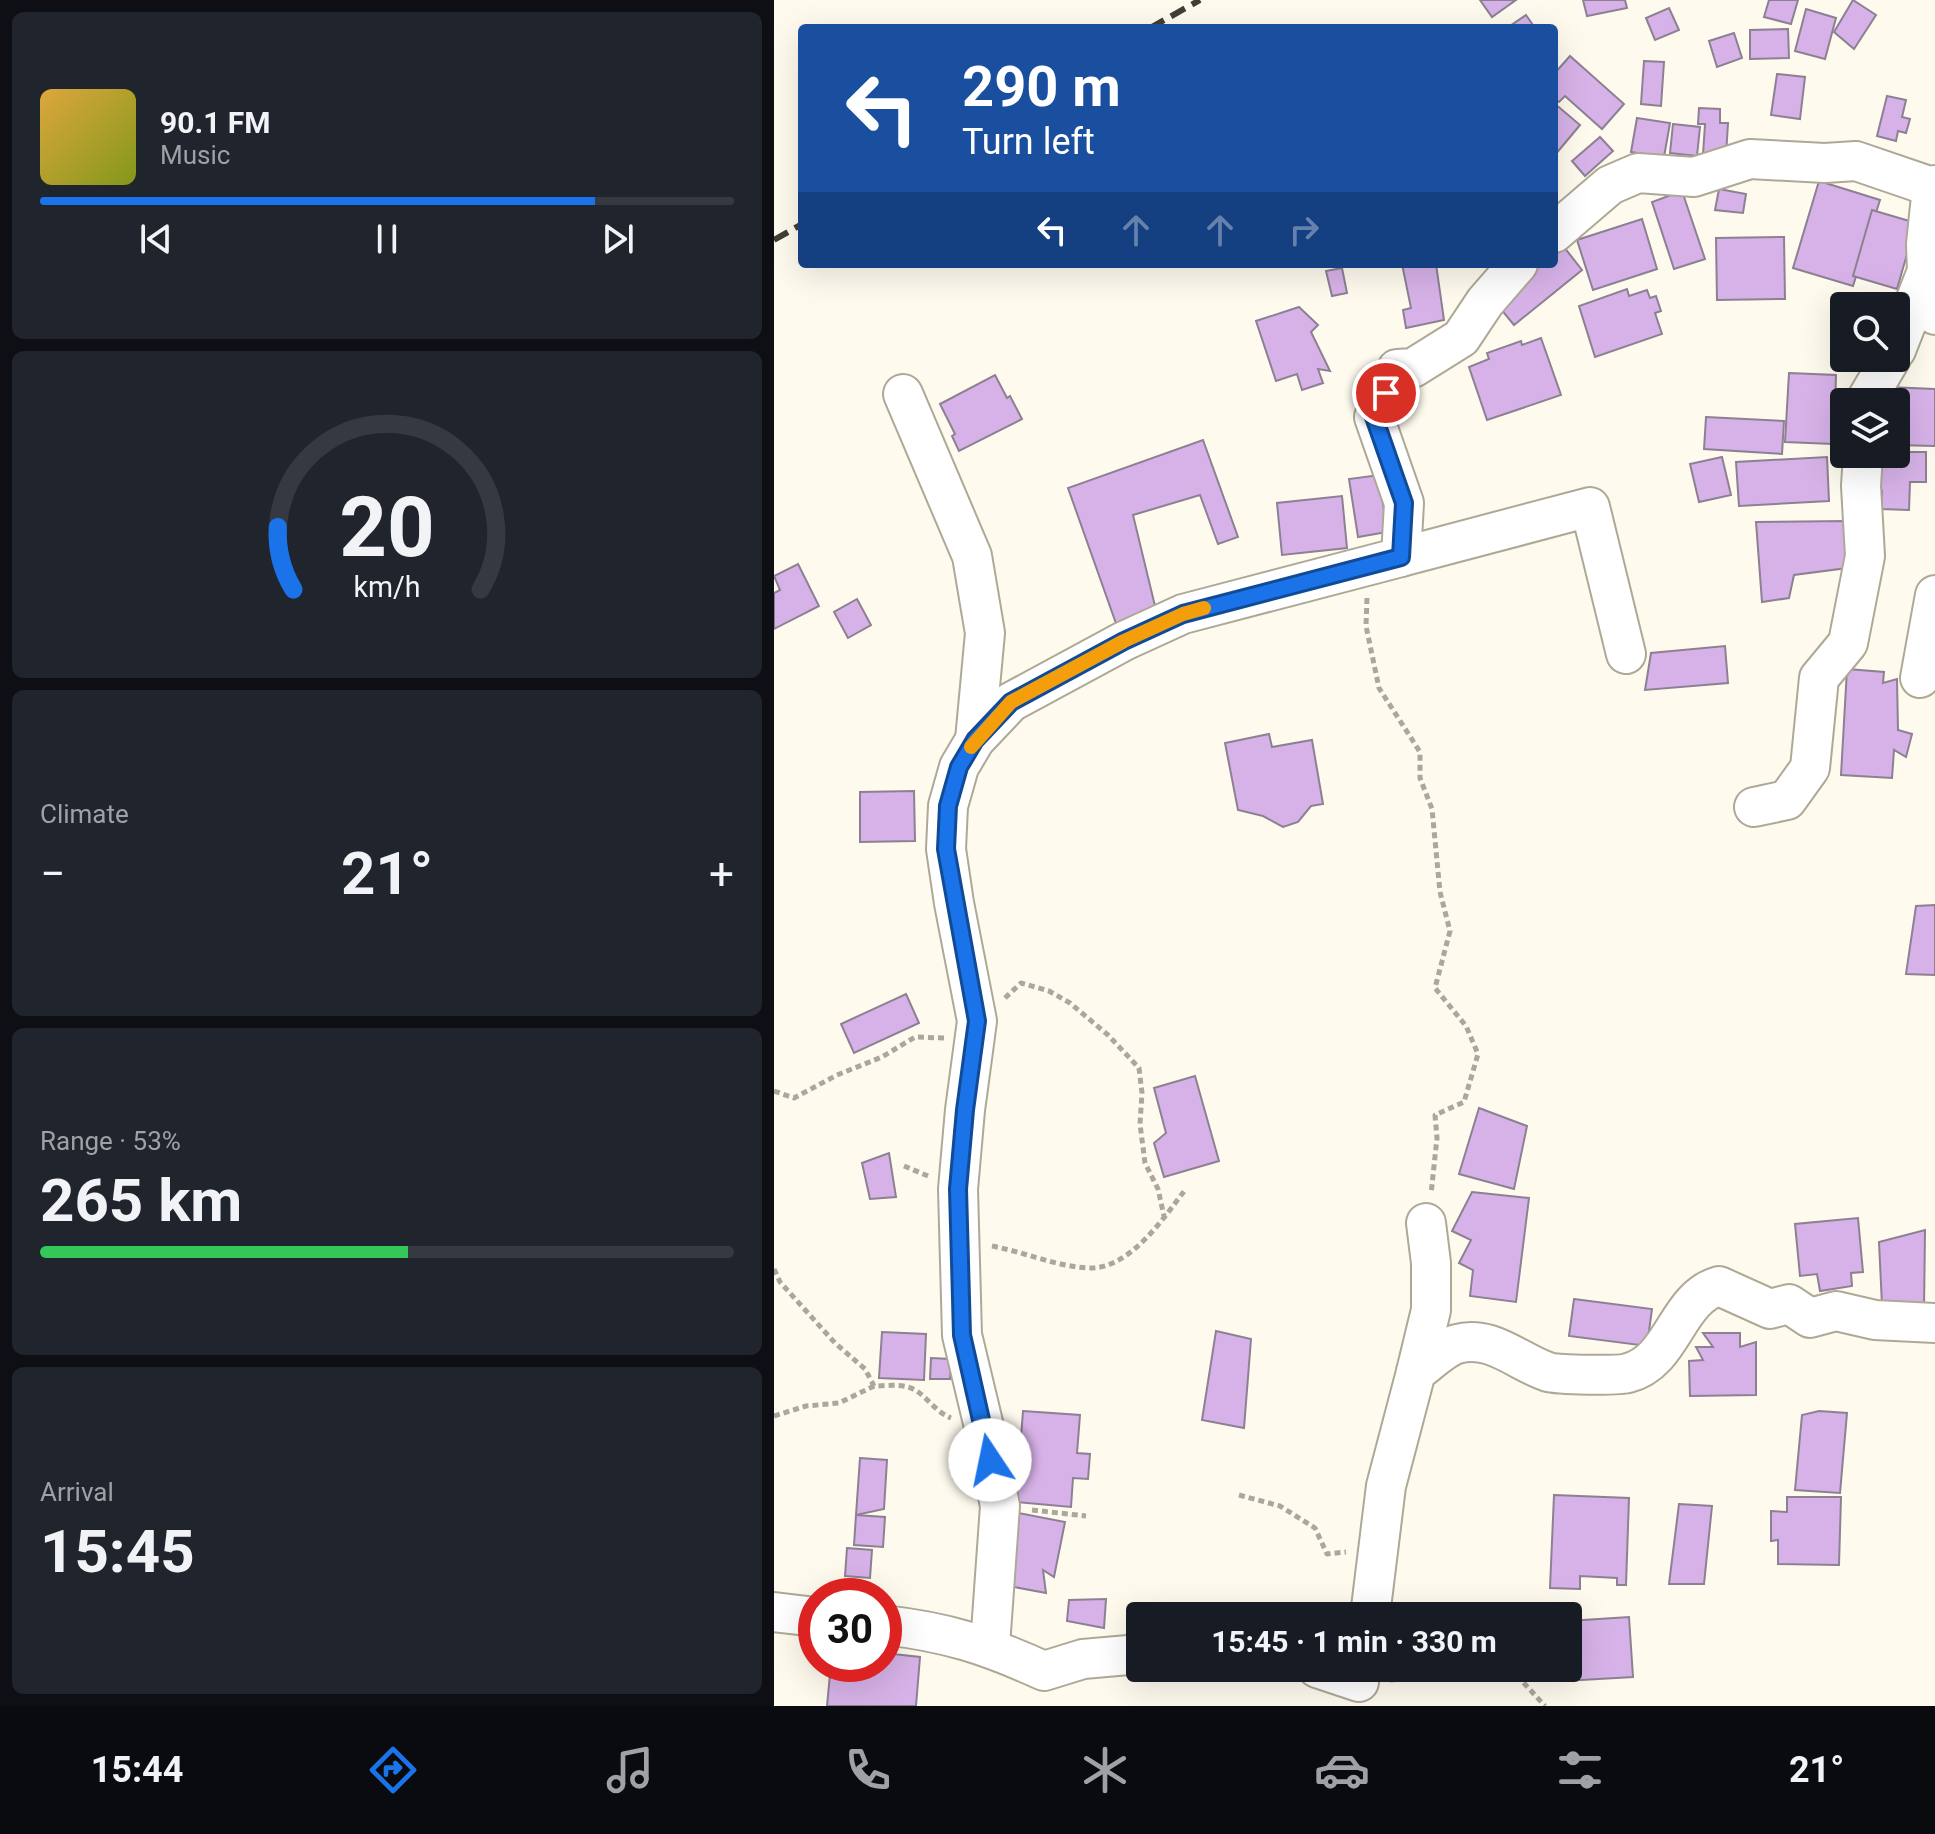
<!DOCTYPE html>
<meta charset="utf-8">
<style>
body{margin:0;font-family:Roboto,sans-serif;background:#20242c;color:#f1f3f6;height:100vh;display:flex;flex-direction:column;font-size:30px;white-space:nowrap}
*{box-sizing:border-box;margin:0}
p{font-size:26px;color:#9ea1a6}
.icon{flex:none;width:44px;height:44px;fill:none;stroke:currentColor;stroke-width:2;stroke-linecap:round;stroke-linejoin:round}
.map{position:relative;flex:1;overflow:hidden}
.panel{display:flex;flex-direction:column;gap:12px;padding:12px;background:#0d0f14;width:774px}
.panel>*{flex:none}
.guide{position:absolute;left:24px;top:24px;width:760px;height:244px;border-radius:8px;box-shadow:0 8px 32px #0002;background:#1a4fa0;color:#fff;overflow:hidden}
.tools{position:absolute;left:1056px;top:292px;display:grid;gap:16px}
.tools a{display:grid;place-items:center;width:80px;height:80px;border-radius:8px;background:#171b24;box-shadow:0 8px 32px #0002;font-size:40px}
.speed{position:absolute;left:24px;top:1578px;display:flex;gap:16px;font-size:40px;font-weight:700;text-align:center}
.speed>*{display:grid;place-content:center;width:104px;height:104px;border-radius:50%;background:#171b24;box-shadow:0 8px 32px #0002;line-height:1}
.speed .limit{border:12px solid #d22;background:#fff;color:#111}
.pin{position:absolute;display:grid;place-items:center;width:68px;height:68px;color:#fff;margin:-34px;border:4px solid #fff;border-radius:50%;box-shadow:0 2px 8px #0007}
.me{position:absolute;width:88px;margin:-44px;rotate:349deg;stroke-linejoin:round;filter:drop-shadow(0 0 6px #0008)}
.turn{display:flex;align-items:center;gap:28px;height:168px;padding:0 32px;font-size:36px}
.turn .icon{width:104px;height:104px;stroke-width:2.5}
.turn b{display:block;font-size:56px;line-height:68px}
.lanes{display:flex;align-items:center;height:76px;padding:0 32px;background:#0003;justify-content:center;gap:40px;direction:ltr}
.lanes .off{opacity:.35}
.big{font-size:60px;font-weight:700;line-height:1.1}
.panel .widget{flex:1;display:flex;flex-direction:column;justify-content:center;gap:12px;min-width:0;padding:0 28px;border-radius:12px;background:#20242c}
.panel .dial{align-items:center;gap:0}
.dial svg{height:208px;overflow:visible;fill:none;stroke:#363941;stroke-width:7;stroke-linecap:round;text-anchor:middle}
.dial text{fill:#f1f3f6;stroke:none}
.song{display:flex;align-items:center;gap:24px}
.cover{width:96px;height:96px;border-radius:12px;background:linear-gradient(135deg,hsl(40 70% 55%),hsl(70 70% 35%))}
.played{height:8px;border-radius:4px;background:linear-gradient(90deg,#1a73e8 80%,#363941 80%)}
.keys{display:flex;justify-content:space-around;direction:ltr}
.heat{display:flex;justify-content:space-between;align-items:center;font-size:44px;direction:ltr}
.charge{height:12px;border-radius:6px;background:linear-gradient(90deg,#34c759 53%,#363941 0)}
.trip{position:absolute;left:352px;top:1602px;width:456px;height:80px;border-radius:8px;background:#171b24;box-shadow:0 8px 32px #0002;font-weight:700;line-height:80px;text-align:center}
.menu{display:flex;height:128px;justify-content:space-around;align-items:center;background:#090b0e;color:#9ea1a6}
.menu .icon{width:56px;height:56px}
.menu .on{color:#1a73e8}
.menu b{font-size:36px;color:#f1f3f6}
main{display:flex;flex:1;min-height:0}
.map>svg:first-child{display:block}
.building{fill:#d7b2e8;stroke:#8c8192;stroke-width:2}
.lines{fill:none;stroke-linecap:round;stroke-linejoin:round}
.minor-casing{stroke:#aea995;stroke-width:42}
.path{stroke:#aba79d;stroke-width:5;stroke-dasharray:6 4;stroke-linecap:butt}
.minor{stroke:#fff;stroke-width:38}
.rail{stroke:#413e36;stroke-width:6;stroke-dasharray:16 8;stroke-linecap:butt}
.route-casing{stroke:#114b97;stroke-width:20}
.route{stroke:#1a73e8;stroke-width:14}
.slow{stroke:#f59e0b;stroke-width:14}
</style>
<main>
<section class="panel">
<div class="widget">
<div class="song"><i class="cover"></i><div><b>90.1 FM</b><p>Music</p></div></div>
<div class="played"></div>
<div class="keys"><svg class="icon" aria-label="previous" viewBox="0 0 24 24"><path d="M18 5L8 12l10 7zM5 5v14"/></svg><svg class="icon" aria-label="pause" viewBox="0 0 24 24"><path d="M8 5v14M16 5v14"/></svg><svg class="icon" aria-label="next" viewBox="0 0 24 24"><path d="M6 5l10 7-10 7zM19 5v14"/></svg></div>
</div>
<div class="widget dial"><svg viewBox="0 0 100 80">
<path d="M14 69A42 42 0 1 1 86 69"/>
<path d="M14 69A42 42 0 0 1 8 45" stroke="#1a73e8"/>
<text x="50" y="56" font-size="32" font-weight="700">20</text>
<text x="50" y="72" font-size="11">km/h</text>
</svg></div>
<div class="widget"><p>Climate</p>
<div class="heat"><a>−</a><b class="big">21°</b><a>+</a></div>
</div>
<div class="widget"><p>Range · 53%</p><b class="big">265 km</b><div class="charge"></div></div>
<div class="widget"><p>Arrival</p><b class="big">15:45</b></div>
</section>
<div class="map">
<svg width="1161" height="1706" viewBox="0 0 1161 1706">
<rect width="100%" height="100%" fill="#fefaee"/>
<!-- building -->
<g class="building">
<path d="M706 0H742L718 17Z"/>
<path d="M809 0H851L853 8 813 16Z"/>
<path d="M995 0H1024L1017 24 990 17Z"/>
<path d="M1079 0 1102 15 1080 49 1060 32Z"/>
<path d="M895 8 905 30 881 40 872 18Z"/>
<path d="M1032 9 1062 18 1051 59 1021 51Z"/>
<path d="M752 15 761 28H733Z"/>
<path d="M1014 29 1015 58 976 59V30Z"/>
<path d="M960 33 968 58 943 67 935 41Z"/>
<path d="M796 56 850 104 828 129 791 96 785 102 780 98V74Z"/>
<path d="M870 61 890 62 887 106 867 104Z"/>
<path d="M1003 74 1031 77 1026 119 997 115Z"/>
<path d="M1113 96 1132 100 1128 117 1136 119 1132 133 1124 131 1122 141 1103 136Z"/>
<path d="M780 103 806 125 781 155 780 154Z"/>
<path d="M925 108 946 109V123H954L952 155H929L931 124H924Z"/>
<path d="M863 118 896 123 890 157 857 152Z"/>
<path d="M899 124 926 127 923 156 896 153Z"/>
<path d="M826 137 839 151 811 176 798 161Z"/>
<path d="M1045 181 1106 200 1079 286 1019 268Z"/>
<path d="M945 189 972 194 969 213 941 210Z"/>
<path d="M908 191 931 259 900 269 878 202Z"/>
<path d="M1098 210 1142 223 1123 289 1079 276Z"/>
<path d="M868 219 883 269 819 290 803 240Z"/>
<path d="M1010 237 1011 299 943 300 942 238Z"/>
<path d="M790 247 808 270 740 325 721 302 768 264H780V254Z"/>
<path d="M628 264H662L670 320 632 328 629 310 637 308Z"/>
<path d="M568 268 573 293 558 296 552 271Z"/>
<path d="M853 289 855 296 873 290 876 298 882 296 887 311 881 313 888 334 821 357 805 306Z"/>
<path d="M525 307 544 325 537 332 556 371 544 369 549 383 528 390 523 374 502 381 482 321Z"/>
<path d="M767 338 787 395 713 420 695 367 715 359 713 353 747 341 748 345Z"/>
<path d="M1015 373 1062 375 1061 411H1069L1068 433H1060L1059 444 1011 442Z"/>
<path d="M221 375 233 398 236 396 248 419 185 451 178 436 181 434 166 404Z"/>
<path d="M1114 387 1161 389V446L1122 445V402H1113Z"/>
<path d="M932 417 1010 421 1008 454 930 449Z"/>
<path d="M429 440 464 537 444 544 426 495 359 515 381 606 344 629 294 488Z"/>
<path d="M1122 452H1152V482H1136L1135 510 1107 509 1108 491H1096V471H1107L1108 454H1122Z"/>
<path d="M948 457 957 495 925 502 916 464Z"/>
<path d="M1053 457 1055 501 965 506 962 462Z"/>
<path d="M605 475 613 532 584 537 575 479Z"/>
<path d="M568 496 573 548 508 555 503 503Z"/>
<path d="M1073 521V568L1020 575 1015 598 988 602 982 522Z"/>
<path d="M24 564 45 606 0 629V593L6 590 0 576Z"/>
<path d="M83 599 97 625 74 638 60 612Z"/>
<path d="M951 646 954 683 871 690 877 653Z"/>
<path d="M1073 669 1110 672 1109 683 1123 679 1124 730 1138 734 1132 757 1120 750 1118 778 1067 775Z"/>
<path d="M495 734 498 747 538 740 549 804 537 806 524 822 509 827 489 816 464 810 451 743Z"/>
<path d="M140 791 141 841 86 842V792Z"/>
<path d="M1161 905V975L1132 974 1142 906Z"/>
<path d="M132 994 145 1023 80 1053 67 1024Z"/>
<path d="M421 1076 445 1161 390 1177 380 1143 392 1133 380 1088Z"/>
<path d="M705 1108 753 1126 740 1189 685 1174Z"/>
<path d="M115 1153 122 1197 96 1199 88 1163Z"/>
<path d="M698 1192 755 1198 742 1302 696 1296 699 1270 685 1263 697 1240 678 1231Z"/>
<path d="M1084 1218 1089 1272 1077 1273 1078 1286 1046 1291 1043 1274 1026 1276 1021 1224Z"/>
<path d="M1151 1230 1150 1311 1108 1305 1105 1242Z"/>
<path d="M800 1299 878 1309 873 1346 795 1336Z"/>
<path d="M442 1331 477 1339 470 1428 428 1420Z"/>
<path d="M108 1332 152 1334 150 1380 105 1378Z"/>
<path d="M929 1333H966V1347L982 1342V1395L916 1396 915 1361 929 1360 922 1347H939Z"/>
<path d="M157 1358 177 1359 176 1379H156Z"/>
<path d="M249 1411 306 1415 303 1453 316 1454 314 1479 299 1478 297 1507 242 1502Z"/>
<path d="M1045 1411 1073 1413 1066 1493 1021 1490 1028 1415Z"/>
<path d="M86 1458 113 1460 110 1509 82 1515Z"/>
<path d="M780 1495 855 1498 852 1585H843V1578L806 1576V1589L776 1588Z"/>
<path d="M1013 1497H1067L1065 1565 1004 1564V1540L997 1541V1511L1013 1512Z"/>
<path d="M905 1504 938 1506 930 1584H895Z"/>
<path d="M239 1512 291 1522 280 1577 269 1570 272 1593 224 1584Z"/>
<path d="M82 1515 111 1517 109 1547 80 1545Z"/>
<path d="M73 1548 98 1550 96 1578 71 1576Z"/>
<path d="M72 1583 94 1586 93 1596H70Z"/>
<path d="M332 1599 330 1628 293 1621 295 1600Z"/>
<path d="M855 1617 859 1677 790 1681 789 1668H794V1621Z"/>
<path d="M110 1653 146 1657 142 1706H53L57 1664H110Z"/>
</g>
<g class="lines">
<!-- minor casing -->
<g class="minor-casing">
<g id="minor">
<path d="M1158 187 1152 244 1153 271 1161 315"/>
<path d="M780 233 836 185 864 173 920 177 976 159 1051 163 1082 161 1158 187 1161 185"/>
<path d="M1122 350 1153 271"/>
<path d="M129 394 198 556 211 633 201 740"/>
<path d="M1091 402 1117 358"/>
<path d="M627 557 816 507 852 654"/>
<path d="M1146 678 1161 595"/>
<path d="M980 807 1013 800 1036 768 1045 678 1074 643 1091 556 1087 486 1089 454"/>
<path d="M642 1372 657 1310V1263L652 1223"/>
<path d="M0 1612 42 1617"/>
<path d="M596 1616 612 1486 642 1372C654 1364 669 1348 683 1344 717 1334 744 1362 774 1372 785 1375 844 1376 854 1373 899 1362 902 1298 945 1286L996 1309 1015 1304 1036 1318 1062 1311 1101 1320 1161 1323"/>
<path d="M110 1625C173 1632 213 1645 270 1671L309 1659 366 1654"/>
<path d="M216 1646 226 1506 211 1431 188 1335 184 1189 191 1110 203 1021 180 903 172 849 174 806 185 767 201 740 237 702 350 641 409 614 627 557 630 503 600 417 623 369 639 368 687 338 711 302 744 264"/>
<path d="M543 1668 585 1682"/>
</g>
</g>
<!-- path -->
<g class="path">
<path d="M593 598 592 626 605 688 646 752V778L658 809 666 892 676 931 661 988 692 1026 704 1054 690 1102 661 1115 663 1138 657 1194"/>
<path d="M231 998 247 983 275 991 296 1003 334 1035 365 1068 368 1093 366 1124 371 1163 384 1189 390 1216"/>
<path d="M0 1091 20 1098 63 1075 108 1057 141 1037 171 1038"/>
<path d="M130 1166 154 1176"/>
<path d="M218 1246C250 1252 281 1266 314 1268 355 1270 389 1219 411 1190"/>
<path d="M0 1269 6 1282 61 1343 91 1369 100 1386C110 1386 124 1384 134 1387 151 1392 159 1411 177 1418"/>
<path d="M0 1416 32 1406 65 1403 100 1386"/>
<path d="M465 1495 506 1506 541 1528 553 1554 572 1552"/>
<path d="M258 1510 312 1516"/>
<path d="M736 1668 771 1706"/>
<path d="M616 1680 640 1678 651 1668"/>
</g>
<!-- minor -->
<use href="#minor" class="minor"/>
<!-- rail -->
<g class="rail">
<path d="M376 28 426 0"/>
<path d="M0 240 28 224"/>
</g>
</g>
<g class="lines">
<!-- route casing -->
<g class="route-casing">
<path id="route" d="M216 1460 188 1335 184 1189 191 1110 203 1021 172 849 174 806 185 767 201 740 237 702 350 641 409 614 627 557 630 503 600 417 612 393"/>
</g>
<!-- route -->
<use href="#route" class="route"/>
<!-- slow -->
<path class="slow" d="M197 747 237 702 350 641 409 614 430 608"/>
</g>
</svg>
<div class="tools">
<a><svg class="icon" aria-label="search" viewBox="0 0 24 24"><circle cx="10" cy="10" r="6"/><path d="M15 15l6 6"/></svg></a>
<a><svg class="icon" aria-label="layers" viewBox="0 0 24 24"><path d="M12 4l9 5-9 5-9-5zM3 14l9 5 9-5"/></svg></a>
</div>
<div class="speed"><div class="limit">30</div></div>
<div class="pin" style="left:612px;top:393px;background:#d93025"><svg class="icon" aria-label="arrive" viewBox="0 0 24 24"><path d="M6 21V4h12l-3 4 3 4H6"/></svg></div>
<svg class="me" style="left:216px;top:1460px" viewBox="-20 -20 40 40"><circle r="19" fill="#fff"/><path d="M0-13L10 11 0 6-10 11z" fill="#1a73e8"/></svg>
<div class="trip">15:45 · 1 min · 330 m</div>
<div class="guide">
<div class="turn"><svg class="icon" aria-label="left" viewBox="0 0 24 24"><path d="M17 20v-9H6M10 6l-5 5 5 5"/></svg><div><b>290 m</b>Turn left</div></div>
<div class="lanes"><svg class="icon" aria-label="left" viewBox="0 0 24 24"><path d="M17 20v-9H6M10 6l-5 5 5 5"/></svg><svg class="icon off" aria-label="ahead" viewBox="0 0 24 24"><path d="M12 20V5M6 11l6-6 6 6"/></svg><svg class="icon off" aria-label="ahead" viewBox="0 0 24 24"><path d="M12 20V5M6 11l6-6 6 6"/></svg><svg class="icon off" aria-label="right" viewBox="0 0 24 24"><path d="M7 20v-9h11M14 6l5 5-5 5"/></svg></div>
</div>
</div>
</main>
<nav class="menu">
<b>15:44</b>
<svg class="icon on" aria-label="directions" viewBox="0 0 24 24"><path d="M12 3l9 9-9 9-9-9zM9 14v-3h6M13 9l2 2-2 2"/></svg>
<svg class="icon" aria-label="music" viewBox="0 0 24 24"><path d="M9 18V5l10-2v13"/><circle cx="6" cy="18" r="3"/><circle cx="16" cy="16" r="3"/></svg>
<svg class="icon" aria-label="phone" viewBox="0 0 24 24"><path d="M5 4h4l2 5-3 2q2 4 5 5l2-3 5 2v4C11 20 4 13 5 4z"/></svg>
<svg class="icon" aria-label="climate" viewBox="0 0 24 24"><path d="M12 3v18M4 7l16 10M4 17L20 7"/></svg>
<svg class="icon" aria-label="car" viewBox="0 0 24 24"><path d="M5 17H2v-5l4-1 3-4h7l3 4 3 1v5h-3M9 17h6M6 11h13"/><circle cx="7" cy="17" r="2"/><circle cx="17" cy="17" r="2"/></svg>
<svg class="icon" aria-label="filters" viewBox="0 0 24 24"><path d="M4 7h16M4 17h16"/><circle cx="9" cy="7" r="2"/><circle cx="15" cy="17" r="2"/></svg>
<b>21°</b>
</nav>
